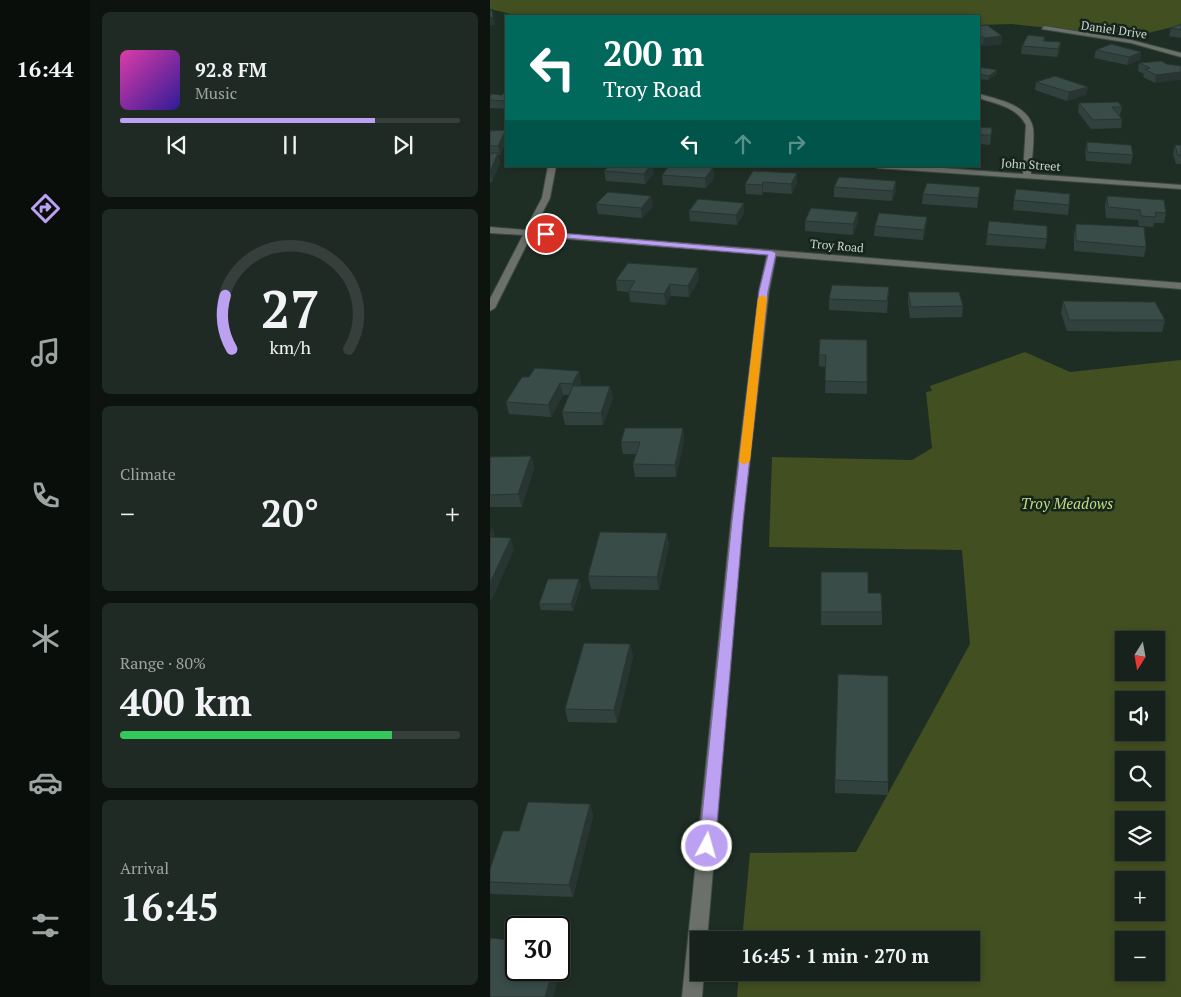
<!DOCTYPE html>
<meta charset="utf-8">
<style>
body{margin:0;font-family:"PT Serif",serif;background:#202a25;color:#f1f3f6;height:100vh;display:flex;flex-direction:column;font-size:19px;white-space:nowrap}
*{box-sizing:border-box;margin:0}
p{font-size:16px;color:#9ea4a3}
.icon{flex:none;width:28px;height:28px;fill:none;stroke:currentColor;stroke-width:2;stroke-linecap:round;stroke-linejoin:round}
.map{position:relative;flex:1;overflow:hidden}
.panel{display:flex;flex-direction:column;gap:12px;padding:12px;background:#0d130f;width:400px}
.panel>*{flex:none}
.banner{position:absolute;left:15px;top:15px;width:475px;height:152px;border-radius:0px;box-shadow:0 2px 8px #0003,0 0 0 1px #363f3b;background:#00695c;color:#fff;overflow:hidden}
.needle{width:32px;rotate:191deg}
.fabs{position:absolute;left:625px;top:631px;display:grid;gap:10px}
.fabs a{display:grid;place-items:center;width:50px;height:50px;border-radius:0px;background:#17221c;box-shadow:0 2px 8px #0003,0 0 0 1px #363f3b;font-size:25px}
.speed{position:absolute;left:15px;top:916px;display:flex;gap:10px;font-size:25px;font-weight:700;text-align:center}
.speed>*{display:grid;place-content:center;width:65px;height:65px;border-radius:50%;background:#17221c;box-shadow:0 2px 8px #0003,0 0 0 1px #363f3b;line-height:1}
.speed .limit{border:2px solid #111;border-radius:8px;background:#fff;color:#111}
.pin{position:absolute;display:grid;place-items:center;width:42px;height:42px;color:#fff;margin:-21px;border:2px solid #fff;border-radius:50%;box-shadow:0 1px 5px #0007}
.me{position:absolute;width:55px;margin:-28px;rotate:6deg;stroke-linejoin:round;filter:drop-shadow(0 0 4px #0008)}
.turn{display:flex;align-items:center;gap:18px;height:105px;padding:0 15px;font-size:22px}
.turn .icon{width:65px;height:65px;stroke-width:2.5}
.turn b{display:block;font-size:35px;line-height:42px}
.lanes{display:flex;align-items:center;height:48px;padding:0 15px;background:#0003;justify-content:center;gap:25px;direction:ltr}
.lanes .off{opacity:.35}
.big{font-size:38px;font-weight:700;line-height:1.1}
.panel .tile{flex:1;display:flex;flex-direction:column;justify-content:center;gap:8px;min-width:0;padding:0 18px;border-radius:8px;background:#202a25}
.panel .dial{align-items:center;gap:0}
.dial svg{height:130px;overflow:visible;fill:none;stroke:#363f3b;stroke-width:7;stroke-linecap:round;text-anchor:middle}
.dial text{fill:#f1f3f6;stroke:none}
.song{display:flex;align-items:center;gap:15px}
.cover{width:60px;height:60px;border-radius:8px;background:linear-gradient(135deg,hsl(320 70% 55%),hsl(250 70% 35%))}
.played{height:5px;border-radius:2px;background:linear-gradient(90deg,#bca0f2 75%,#363f3b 75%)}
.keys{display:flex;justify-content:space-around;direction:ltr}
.heat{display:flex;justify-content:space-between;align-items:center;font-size:28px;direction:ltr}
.charge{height:8px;border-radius:4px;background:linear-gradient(90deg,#34c759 80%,#363f3b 0)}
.trip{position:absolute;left:200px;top:931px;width:290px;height:50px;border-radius:0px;background:#17221c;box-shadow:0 2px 8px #0003,0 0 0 1px #363f3b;font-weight:700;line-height:50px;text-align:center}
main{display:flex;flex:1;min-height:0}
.tabs{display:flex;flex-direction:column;width:90px;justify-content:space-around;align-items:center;background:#090e0b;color:#9ea4a3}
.tabs .icon{width:35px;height:35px}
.tabs .active{color:#bca0f2}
.tabs b{font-size:22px;color:#f1f3f6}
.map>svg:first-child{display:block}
.green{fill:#424f20;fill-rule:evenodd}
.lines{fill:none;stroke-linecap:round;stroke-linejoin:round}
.minor-casing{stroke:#3b4941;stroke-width:2}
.minor{fill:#6b706a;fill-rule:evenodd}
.wall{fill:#31413e}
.shaded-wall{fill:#283532}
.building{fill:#394c48;stroke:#283532}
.route{fill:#bca0f2;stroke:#7a689d}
.slow{fill:#f59e0b}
.labels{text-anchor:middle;stroke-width:5;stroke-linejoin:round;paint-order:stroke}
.far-street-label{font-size:12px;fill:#cdd7d1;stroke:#15241c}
.park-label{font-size:15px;font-style:italic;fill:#c1dc7d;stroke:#15241c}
</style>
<main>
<nav class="tabs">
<b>16:44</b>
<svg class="icon active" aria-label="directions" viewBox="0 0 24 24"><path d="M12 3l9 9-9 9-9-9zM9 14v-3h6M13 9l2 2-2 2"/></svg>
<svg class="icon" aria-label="music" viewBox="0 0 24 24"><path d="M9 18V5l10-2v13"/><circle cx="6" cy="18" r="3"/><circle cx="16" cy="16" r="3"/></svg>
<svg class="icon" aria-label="phone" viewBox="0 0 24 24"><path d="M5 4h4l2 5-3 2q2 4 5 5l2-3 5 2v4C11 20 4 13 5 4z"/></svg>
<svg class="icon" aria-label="climate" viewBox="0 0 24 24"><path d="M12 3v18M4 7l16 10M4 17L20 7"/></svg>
<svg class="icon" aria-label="car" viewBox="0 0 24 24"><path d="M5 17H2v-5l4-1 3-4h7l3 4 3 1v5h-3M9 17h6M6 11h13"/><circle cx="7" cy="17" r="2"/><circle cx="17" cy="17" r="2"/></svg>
<svg class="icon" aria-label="filters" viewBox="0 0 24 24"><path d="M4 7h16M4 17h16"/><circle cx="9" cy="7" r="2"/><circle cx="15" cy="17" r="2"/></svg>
</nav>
<section class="panel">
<div class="tile">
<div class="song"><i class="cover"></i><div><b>92.8 FM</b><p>Music</p></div></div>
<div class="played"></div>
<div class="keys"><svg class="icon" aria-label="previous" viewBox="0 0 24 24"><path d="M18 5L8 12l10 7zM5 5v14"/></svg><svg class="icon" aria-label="pause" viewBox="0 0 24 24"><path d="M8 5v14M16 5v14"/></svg><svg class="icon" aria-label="next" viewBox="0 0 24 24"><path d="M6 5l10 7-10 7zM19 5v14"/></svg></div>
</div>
<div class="tile dial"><svg viewBox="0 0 100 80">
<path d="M14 69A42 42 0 1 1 86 69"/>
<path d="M14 69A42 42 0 0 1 10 36" stroke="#bca0f2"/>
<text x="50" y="56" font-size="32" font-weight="700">27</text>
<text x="50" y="72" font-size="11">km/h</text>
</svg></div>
<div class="tile"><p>Climate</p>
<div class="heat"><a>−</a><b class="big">20°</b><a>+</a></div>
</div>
<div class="tile"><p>Range · 80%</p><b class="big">400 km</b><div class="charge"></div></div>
<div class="tile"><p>Arrival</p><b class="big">16:45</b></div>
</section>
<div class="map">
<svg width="691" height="997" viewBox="0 0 691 997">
<rect width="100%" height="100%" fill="#1f2e25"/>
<!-- green -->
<g class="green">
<path d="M0 0H691V25L637 38 616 34 522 24 489 25V16H29L0 9Z"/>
<path d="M535 352 580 372 691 360V997H247L249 973 481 972V940H252L260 853 366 852 480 644 472 550 279 547 282 457 422 460 442 448 436 392 442 391 440 386ZM634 640H666V672H634ZM634 700H666V732H634ZM634 760H666V792H634ZM634 820H666V852H634ZM634 880H666V912H634ZM634 940H666V972H634Z"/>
</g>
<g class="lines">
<!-- minor casing -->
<g class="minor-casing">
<g id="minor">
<path d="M554 26 641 40 691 53V57L641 43 552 29Z"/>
<path d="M489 94C506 99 535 104 542 124 546 135 541 161 541 174L691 185V189L387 168 386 166H426L533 174 536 125C527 107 506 104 489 98Z"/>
<path d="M58 166H66L60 198 43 231 691 283V289L286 256 279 291 253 521 217 940H209V972H214L212 997H192L241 521 269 291 277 255 41 236 5 308 0 311V299L33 235 0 233V227L35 230 52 198Z"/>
</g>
</g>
<!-- minor -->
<use href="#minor" class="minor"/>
</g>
<!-- wall -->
<g class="wall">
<path d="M691 24V38L679 36 681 28Z"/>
<path d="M489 26 512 44 493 46 489 43Z"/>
<path d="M555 37V41L570 50 567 57 531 54 532 46Z"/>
<path d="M606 50 651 52 650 60 637 65 604 58Z"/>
<path d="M649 63 677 64 665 83 653 77 654 74 648 71Z"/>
<path d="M489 67 507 70V74L498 80 489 79Z"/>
<path d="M546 82 598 87 596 95 577 101 545 90Z"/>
<path d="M16 91V109L0 108V95H12Z"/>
<path d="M589 103 632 107 630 115H629L632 119 631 128 601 129 588 112Z"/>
<path d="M489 127 502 128 500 145 489 144Z"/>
<path d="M16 130 10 155H8L10 163 2 182H0V131Z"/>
<path d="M597 142 643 155 641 164 596 161 595 151Z"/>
<path d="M685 145H691V164H686L683 154Z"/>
<path d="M223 168 224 178 216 188 173 185 172 175Z"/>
<path d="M114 171 164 173 155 184 116 181Z"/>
<path d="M307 173V183L302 194 273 192 272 195 256 194 255 184Z"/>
<path d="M344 187 406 191 402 201 344 197Z"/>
<path d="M490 187 489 197 487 208 432 204 433 194Z"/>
<path d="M617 196 676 213 674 223H664L663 227 649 226 648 220 616 218 615 206Z"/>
<path d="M524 200 579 205 578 215 523 210Z"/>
<path d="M106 204 163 206 152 218 108 214Z"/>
<path d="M199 211 254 213 247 225 200 221Z"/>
<path d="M437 217 436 227 433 240 384 236 385 226Z"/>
<path d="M315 221 368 222 363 235 315 231Z"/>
<path d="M499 221 557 239 555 249 496 245Z"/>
<path d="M586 224 656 247 654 257 584 251V235Z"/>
<path d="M209 279 199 297 181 296 176 305 140 302 139 292 127 291 126 280Z"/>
<path d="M399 287 397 313 339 310V299Z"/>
<path d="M418 292 473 306 472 317 420 318 418 303Z"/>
<path d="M573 301 675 320 672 332 577 331 571 313Z"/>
<path d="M377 340V394L335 393 336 367 329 366V355Z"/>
<path d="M89 371 91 383 90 386H120L123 398 113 425H75L72 412 79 395H73L61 417 19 414 16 402Z"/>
<path d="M193 428 194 440 186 477H145L143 464 146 454H133L131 442Z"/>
<path d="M41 456 44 468 32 507H0V457Z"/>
<path d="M177 533 179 546 169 590 101 589 98 576Z"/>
<path d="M89 579 91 586 83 611 51 610 49 604Z"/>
<path d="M378 593 392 612V625H331V612Z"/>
<path d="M140 644 143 657 127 723 78 722 75 709Z"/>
<path d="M345 780 398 782V795L345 793Z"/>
<path d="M100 804 103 816 83 897 1 894 0 891V869L29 831Z"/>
</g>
<!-- shaded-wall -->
<g class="shaded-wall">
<path d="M2 10 5 25H0V18Z"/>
<path d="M512 36V44L493 46 494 38Z"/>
<path d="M571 42 570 50 567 57 568 49Z"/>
<path d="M651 52 650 60 637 65 639 57Z"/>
<path d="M507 70V74L498 80 499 76Z"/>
<path d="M691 72V80L665 83 666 75Z"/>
<path d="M598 87 596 95 577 101 579 92Z"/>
<path d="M16 130V143L10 155 8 146Z"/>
<path d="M8 153 10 163 2 182 0 172Z"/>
<path d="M160 166H163L164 173 155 184 154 174Z"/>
<path d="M223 168 224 178 216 188 215 178Z"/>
<path d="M307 173V183L302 194 301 184Z"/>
<path d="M406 181V191L402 201 403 191Z"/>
<path d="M273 182V192L272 195V185Z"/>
<path d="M490 187 489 197 487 208 488 198Z"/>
<path d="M161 196 163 206 152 218 151 208Z"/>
<path d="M254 203V213L247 225 246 215Z"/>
<path d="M368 212V222L363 235V224Z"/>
<path d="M437 217 436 227 433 240 434 230Z"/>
<path d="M208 268 209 279 199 297 198 286Z"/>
<path d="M180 284 181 296 176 305 174 294Z"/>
<path d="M89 371 91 383 85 396 82 384Z"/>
<path d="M70 383 73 395 61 417 58 405Z"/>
<path d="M120 386 123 398 113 425 111 413Z"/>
<path d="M193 428 194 440 186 477 185 465Z"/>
<path d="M41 456 44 468 32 507 28 494Z"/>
<path d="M2 527 6 540 0 544V532Z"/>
<path d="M177 533 179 546 169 590 167 577Z"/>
<path d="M21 538 24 550 1 602 0 597V583Z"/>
<path d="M89 579 91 586 83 611 81 604Z"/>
<path d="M140 644 143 657 127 723 124 710Z"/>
<path d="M100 804 103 816 83 897 79 885Z"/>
<path d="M71 945 75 957 63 997H55L63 970H69V951Z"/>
</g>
<!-- building -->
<g class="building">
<path d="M0 10H2L3 17 0 18Z"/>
<path d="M691 24V30L681 28Z"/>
<path d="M497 25 512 36 494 38 489 35V26Z"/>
<path d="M538 35 555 37 553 41 571 42 568 49 532 46Z"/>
<path d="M621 44 651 52 639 57 606 50Z"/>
<path d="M671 61 677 64 691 66V72L666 75 655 69 660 68 649 63Z"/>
<path d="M489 67 507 70 499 76 489 74Z"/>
<path d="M565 76 598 87 579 92 546 82Z"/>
<path d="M16 91V101L0 100V95L2 94 12 95Z"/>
<path d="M628 102 632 107H622L632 119 603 120 589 103Z"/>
<path d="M489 127 502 128 501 135H490L489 141Z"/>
<path d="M16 130 8 146H0V131Z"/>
<path d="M597 142 641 145 643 155 597 152Z"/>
<path d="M685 145H691V155H688Z"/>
<path d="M0 153H8L0 172Z"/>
<path d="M119 166H160L154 174 114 171Z"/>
<path d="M179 166H199L223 168 215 178 172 175Z"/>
<path d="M263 171 307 173 301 184 273 182 272 185 255 184Z"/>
<path d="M349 177 406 181 403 191 344 187Z"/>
<path d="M437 183 490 187 488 198 433 194Z"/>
<path d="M526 189 580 194 579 205 524 200Z"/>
<path d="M118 192 161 196 151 208 106 204Z"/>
<path d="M617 196 674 200 676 213 665 212 666 217 651 216 650 210 618 207Z"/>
<path d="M208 199 254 203 246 215 199 211Z"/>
<path d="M321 208 368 212 363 224 315 221Z"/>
<path d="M389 213 437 217 434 230 385 226Z"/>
<path d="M499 221 557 226V239L497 234Z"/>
<path d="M586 224 654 227 656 247 586 241Z"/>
<path d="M138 263 208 268 198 286 180 284 174 294 139 291 145 281 126 280Z"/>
<path d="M342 285 399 287 397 301 339 299Z"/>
<path d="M418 292H469L473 306 421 307Z"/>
<path d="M573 301 665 302 675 320H579Z"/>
<path d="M330 339 377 340V382L335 381 336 355H329Z"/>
<path d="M45 368 89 371 82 384 70 383 58 405 16 402 32 377H39Z"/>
<path d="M83 386H120L111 413 72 412Z"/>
<path d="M135 428H193L185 465 143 464 150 442H131Z"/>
<path d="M41 456 28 494 0 495V457Z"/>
<path d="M110 532 177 533 167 577 98 576Z"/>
<path d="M0 537 21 538 0 583Z"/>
<path d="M331 572H378V593H391L392 612H331Z"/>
<path d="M58 579H89L81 604H49Z"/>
<path d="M94 643 140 644 124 710 75 709Z"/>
<path d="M348 674 398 676V782L345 780Z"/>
<path d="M38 802 100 804 79 885 0 882V869L13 831H29Z"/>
<path d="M1 938 26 941V970H63L55 997H0V941Z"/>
</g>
<!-- route -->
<path class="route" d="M56 232 282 251 286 253 278 291 253 521 225 846 223 851 217 854 211 851 209 846 242 521 269 291 278 255 53 236 52 234Z"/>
<!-- slow -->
<path class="slow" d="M273 295 277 298 260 461 254 465 249 461 268 298Z"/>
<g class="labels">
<!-- far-street labels -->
<g class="far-street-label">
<text transform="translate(624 30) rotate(8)" y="4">Daniel Drive</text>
<text transform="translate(541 165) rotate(4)" y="4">John Street</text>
<text transform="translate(347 246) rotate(5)" y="4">Troy Road</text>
</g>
<!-- park labels -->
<g class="park-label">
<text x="577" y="509">Troy Meadows</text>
</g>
</g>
</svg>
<div class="fabs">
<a><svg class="needle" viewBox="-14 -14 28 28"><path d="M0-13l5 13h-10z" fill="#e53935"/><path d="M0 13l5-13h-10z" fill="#9ea4a3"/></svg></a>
<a><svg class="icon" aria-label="sound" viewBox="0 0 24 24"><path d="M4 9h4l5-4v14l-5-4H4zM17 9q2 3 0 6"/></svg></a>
<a><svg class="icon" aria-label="search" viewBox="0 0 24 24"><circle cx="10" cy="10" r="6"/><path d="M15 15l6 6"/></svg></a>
<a><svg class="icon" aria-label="layers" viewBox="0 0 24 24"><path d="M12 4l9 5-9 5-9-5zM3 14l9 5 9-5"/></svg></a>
<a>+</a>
<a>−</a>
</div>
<div class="speed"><div class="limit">30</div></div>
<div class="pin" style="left:56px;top:234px;background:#d93025"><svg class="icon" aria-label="arrive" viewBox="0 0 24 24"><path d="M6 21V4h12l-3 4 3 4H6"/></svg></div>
<svg class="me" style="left:217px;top:846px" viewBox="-20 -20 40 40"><circle r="17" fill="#bca0f2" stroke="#fff" stroke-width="3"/><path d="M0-11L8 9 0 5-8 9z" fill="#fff"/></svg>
<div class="trip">16:45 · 1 min · 270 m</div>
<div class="banner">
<div class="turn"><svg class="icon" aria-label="left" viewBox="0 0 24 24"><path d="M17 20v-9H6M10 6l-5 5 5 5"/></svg><div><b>200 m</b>Troy Road</div></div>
<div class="lanes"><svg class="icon" aria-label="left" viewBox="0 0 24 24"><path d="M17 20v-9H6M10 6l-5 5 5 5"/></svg><svg class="icon off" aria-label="ahead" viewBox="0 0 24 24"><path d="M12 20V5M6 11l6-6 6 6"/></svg><svg class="icon off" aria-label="right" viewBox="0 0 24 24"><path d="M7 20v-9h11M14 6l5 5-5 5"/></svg></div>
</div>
</div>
</main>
